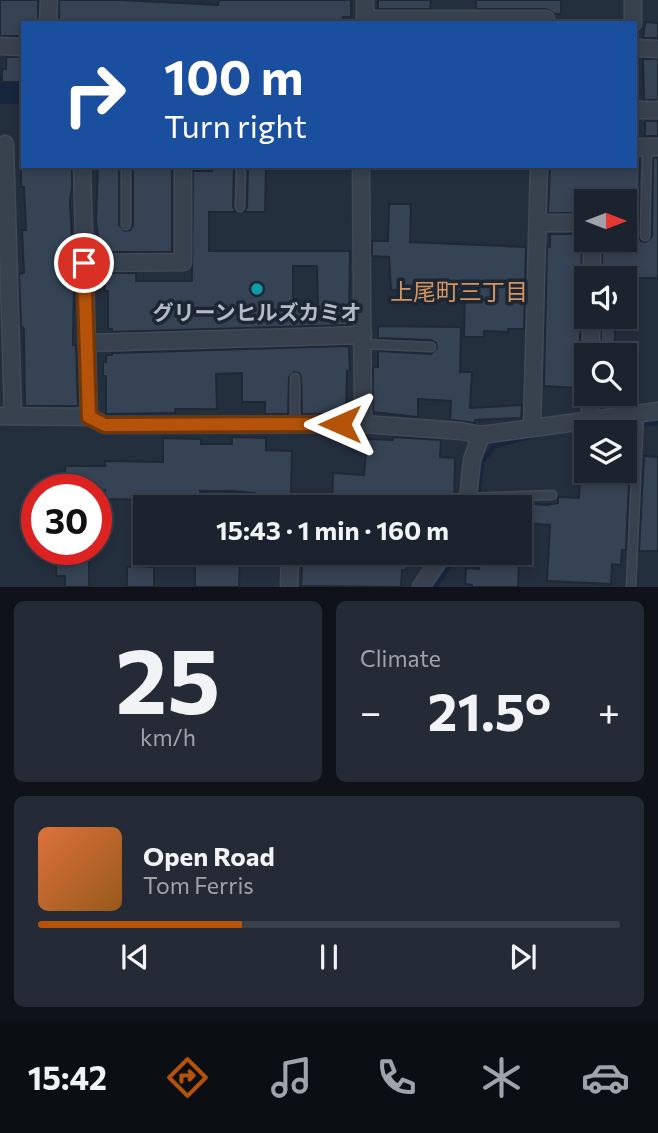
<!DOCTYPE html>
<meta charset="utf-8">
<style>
body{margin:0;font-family:Commissioner,"Noto Sans JP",sans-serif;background:#242b36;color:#f1f3f6;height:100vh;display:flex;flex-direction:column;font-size:26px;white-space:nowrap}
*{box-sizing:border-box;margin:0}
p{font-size:23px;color:#a0a4aa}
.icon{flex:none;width:38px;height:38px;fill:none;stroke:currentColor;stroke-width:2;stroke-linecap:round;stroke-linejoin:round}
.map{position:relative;height:587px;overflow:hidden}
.details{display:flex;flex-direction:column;gap:14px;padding:14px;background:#0f1319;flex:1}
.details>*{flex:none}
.banner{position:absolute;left:21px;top:21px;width:616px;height:147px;border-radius:0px;box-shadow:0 4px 10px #0003,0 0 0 2px #39404a;background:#1a4fa0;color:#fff;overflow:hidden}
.needle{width:46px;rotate:90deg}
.controls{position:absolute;left:574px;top:189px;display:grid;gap:14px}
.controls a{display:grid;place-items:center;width:63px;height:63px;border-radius:0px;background:#1b232e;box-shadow:0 4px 10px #0003,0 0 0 2px #39404a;font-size:35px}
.speed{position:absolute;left:21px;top:474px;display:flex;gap:14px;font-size:35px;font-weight:700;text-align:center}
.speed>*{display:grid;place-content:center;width:91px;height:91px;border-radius:50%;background:#1b232e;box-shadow:0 4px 10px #0003,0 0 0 2px #39404a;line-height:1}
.speed .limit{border:10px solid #d22;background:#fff;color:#111}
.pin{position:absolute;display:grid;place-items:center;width:60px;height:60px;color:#fff;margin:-30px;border:4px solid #fff;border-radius:50%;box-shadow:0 2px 7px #0007}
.me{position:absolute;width:77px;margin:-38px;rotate:270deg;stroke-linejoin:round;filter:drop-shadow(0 0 5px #0008)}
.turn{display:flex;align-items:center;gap:24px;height:147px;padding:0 28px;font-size:32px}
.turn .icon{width:91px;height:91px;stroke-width:2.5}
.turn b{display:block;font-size:49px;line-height:60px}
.big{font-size:52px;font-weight:700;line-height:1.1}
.details .tile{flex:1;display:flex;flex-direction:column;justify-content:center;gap:10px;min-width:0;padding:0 24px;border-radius:10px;background:#242b36}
.details .dial{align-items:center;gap:0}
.dial b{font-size:91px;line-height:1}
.song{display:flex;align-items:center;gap:21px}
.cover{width:84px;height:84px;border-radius:10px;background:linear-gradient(135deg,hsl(20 70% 55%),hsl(30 70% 35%))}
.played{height:7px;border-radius:4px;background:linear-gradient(90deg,#b45309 35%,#39404a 35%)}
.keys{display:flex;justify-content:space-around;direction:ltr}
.heat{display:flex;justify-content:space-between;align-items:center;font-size:38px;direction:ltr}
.details .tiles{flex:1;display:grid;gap:14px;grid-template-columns:1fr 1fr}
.tile:last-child{grid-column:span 2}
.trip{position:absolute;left:133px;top:495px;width:399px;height:70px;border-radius:0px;background:#1b232e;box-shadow:0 4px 10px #0003,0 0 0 2px #39404a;font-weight:700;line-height:70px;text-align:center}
.tabs{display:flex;height:112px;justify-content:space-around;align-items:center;background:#0b0e12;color:#a0a4aa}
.tabs .icon{width:49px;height:49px}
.tabs .current{color:#b45309}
.tabs b{font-size:32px;color:#f1f3f6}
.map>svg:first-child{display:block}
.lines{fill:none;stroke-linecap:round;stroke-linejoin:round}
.stream{stroke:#17263c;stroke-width:5}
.river{stroke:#17263c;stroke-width:30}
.building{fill:#364354;stroke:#1f2835;stroke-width:2;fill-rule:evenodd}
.lane-casing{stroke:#414a57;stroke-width:11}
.street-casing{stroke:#414a57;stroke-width:19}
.lane{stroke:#38414e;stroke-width:8}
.street{stroke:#38414e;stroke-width:16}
.route-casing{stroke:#753606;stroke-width:18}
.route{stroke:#b45309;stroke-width:12}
.culture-dot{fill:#0f9aa8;stroke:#1d2633;stroke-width:2.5}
.labels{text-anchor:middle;stroke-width:7;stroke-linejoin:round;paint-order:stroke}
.poi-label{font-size:21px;font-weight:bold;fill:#b4bcc9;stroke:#1d2633}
.neighbourhood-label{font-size:23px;fill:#d59563;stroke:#1d2633}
</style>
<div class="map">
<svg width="658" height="587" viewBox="0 0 658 587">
<rect width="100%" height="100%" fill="#242f3e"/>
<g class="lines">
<!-- stream -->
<g class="stream">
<path d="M590 428 658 423"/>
<path d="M476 508 482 462 494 446 535 435"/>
<path d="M435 587 459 553"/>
</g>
<!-- river -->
<path class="river" d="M0 89H23"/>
</g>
<!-- building -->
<g class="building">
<path d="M0 0H38V23H23V36H0Z"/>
<path d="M59 0H121L218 5 219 0H351V17H343V22L266 20V23H59Z"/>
<path d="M378 0H431L430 9H378Z"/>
<path d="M476 0H561V14H555L546 9H476Z"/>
<path d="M645 22 658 23V38H643Z"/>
<path d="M6 57H23V82H2V69H6Z"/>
<path d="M643 59H658V100H644Z"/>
<rect x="645" y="121" width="13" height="15"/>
<path d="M653 158H658V278H602V240H625V201H586V213H548L550 166H635V160H640L638 236 641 241 646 242 652 236Z"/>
<path d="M21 166H72V187L70 201 74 286 73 333V345H76L78 406H25L24 329 21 326 19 274 24 273 22 230H26L24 187H21Z"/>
<path d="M98 166H119V225L125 231 130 230 133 225V166H172V252H104V247H99L96 220Z"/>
<path d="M212 166H234L233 207 236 212H209V251H350L349 325 112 332V329H108V291H105L104 273H136V281H192L193 171H212ZM293 266H317L318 307 293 308Z"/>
<path d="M248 166H266L265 212H244L247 207Z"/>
<path d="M389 204H411L410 242 526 247 524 329H508V332L484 331V337H464L465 292 391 290 389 257 372 256V241H388Z"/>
<path d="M550 234H584L582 240 579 388 544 386 547 246 550 247Z"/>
<rect x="601" y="317" width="14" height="38"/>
<path d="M378 326 461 327 460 372H472L470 408 522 405 521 418 475 420V423L450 420 451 401 418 399V417L373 412V367H378V351L431 354 437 348 436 343 431 340 378 338Z"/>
<path d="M349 346 350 370 347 371 346 414H302L301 377 299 373 294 372 289 377 288 414H265V402H242V373L216 374 217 409H175V413L106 414V376H103V362H106V355H112V353Z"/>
<path d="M232 437 266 438V450L292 451 291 494H277V508H254L255 493 231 491H200V501L182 500V508H163V500L105 499V490H65V466H105V461L163 462V438L201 439V444H232Z"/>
<path d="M393 437 441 440 440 457 455 458 454 508 332 505 333 473 364 475 367 439 393 440Z"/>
<path d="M625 455H630L626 550H622L621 565 612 564 611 584 547 581 550 525 520 523V503L547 505 558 503V497L579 498 580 471H625Z"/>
<path d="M644 456 658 457V551H639Z"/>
<path d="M89 551V587H65V576H56V552Z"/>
<path d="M205 553H240L239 587H195V566H204Z"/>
<path d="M303 553H411L410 566 406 565V570H402L401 587 301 586Z"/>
<path d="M481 553H505L504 563H519L518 587H472V585L465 584 466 568 479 569Z"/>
<path d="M136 566 154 567V587H127V567Z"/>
</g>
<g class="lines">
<!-- lane casing -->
<g class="lane-casing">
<g id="lane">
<path d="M126 166V225"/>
<path d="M240 207 241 166"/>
<path d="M645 236 647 147"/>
<path d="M363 344 431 347"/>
<path d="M295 425V378"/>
<path d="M468 498 552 495"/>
<path d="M631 587 639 413"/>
</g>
</g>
<!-- street casing -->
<g class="street-casing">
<g id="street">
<path d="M633 0V23"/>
<path d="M365 19H546"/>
<path d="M48 23 49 0"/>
<path d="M365 23V0"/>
<path d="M0 46 23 47"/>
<path d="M635 48 658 49"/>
<path d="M635 110H658"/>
<path d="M5 144 13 416"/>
<path d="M635 147H658"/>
<path d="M82 166 89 417"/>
<path d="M361 166 363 424"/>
<path d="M538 223H586"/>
<path d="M84 263 183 262V166"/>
<path d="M592 278V240"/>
<path d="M87 343 363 335"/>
<path d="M591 355V317"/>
<path d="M0 416 89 417 105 425 363 424 461 431 481 435 658 411"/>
<path d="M590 420V394"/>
<path d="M532 428 539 166"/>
<path d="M292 508V505"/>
<path d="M467 508 472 460 481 435"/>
<path d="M289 587 290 553"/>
<path d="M421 587 444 553"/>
</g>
</g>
<!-- lane -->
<use href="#lane" class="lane"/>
<!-- street -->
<use href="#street" class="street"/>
</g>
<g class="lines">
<!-- route casing -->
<g class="route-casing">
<path id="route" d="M84 263 89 417 105 425 340 424"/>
</g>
<!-- route -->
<use href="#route" class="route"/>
</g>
<!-- markers -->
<circle class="culture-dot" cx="257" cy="289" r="7"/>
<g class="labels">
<!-- poi labels -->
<g class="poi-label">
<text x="257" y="320">グリーンヒルズカミオ</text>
</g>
<!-- neighbourhood labels -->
<g class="neighbourhood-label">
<text x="459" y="300">上尾町三丁目</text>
</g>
</g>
</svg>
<div class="controls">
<a><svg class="needle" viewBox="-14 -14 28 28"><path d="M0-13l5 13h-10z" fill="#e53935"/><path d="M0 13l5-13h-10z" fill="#a0a4aa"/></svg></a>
<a><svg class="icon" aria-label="sound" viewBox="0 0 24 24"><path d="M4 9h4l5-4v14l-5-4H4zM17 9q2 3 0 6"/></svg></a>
<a><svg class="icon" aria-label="search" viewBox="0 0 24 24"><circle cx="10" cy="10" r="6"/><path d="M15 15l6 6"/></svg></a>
<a><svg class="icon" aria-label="layers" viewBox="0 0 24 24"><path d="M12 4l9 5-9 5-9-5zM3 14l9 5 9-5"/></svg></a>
</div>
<div class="speed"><div class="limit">30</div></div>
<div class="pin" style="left:84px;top:263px;background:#d93025"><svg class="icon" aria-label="arrive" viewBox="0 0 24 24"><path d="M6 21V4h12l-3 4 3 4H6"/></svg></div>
<svg class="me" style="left:340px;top:424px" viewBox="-20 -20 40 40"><path d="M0-17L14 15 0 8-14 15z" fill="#b45309" stroke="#fff" stroke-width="4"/></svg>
<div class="trip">15:43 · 1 min · 160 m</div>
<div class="banner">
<div class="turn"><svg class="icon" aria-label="right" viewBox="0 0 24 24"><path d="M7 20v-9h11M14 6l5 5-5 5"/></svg><div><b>100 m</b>Turn right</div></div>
</div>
</div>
<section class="details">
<div class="tiles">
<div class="tile dial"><b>25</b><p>km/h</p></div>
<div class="tile"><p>Climate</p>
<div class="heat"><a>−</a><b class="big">21.5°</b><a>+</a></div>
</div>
<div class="tile">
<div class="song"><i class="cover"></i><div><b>Open Road</b><p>Tom Ferris</p></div></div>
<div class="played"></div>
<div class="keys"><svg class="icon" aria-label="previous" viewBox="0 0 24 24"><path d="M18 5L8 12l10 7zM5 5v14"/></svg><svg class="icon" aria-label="pause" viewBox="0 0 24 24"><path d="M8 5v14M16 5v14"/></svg><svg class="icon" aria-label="next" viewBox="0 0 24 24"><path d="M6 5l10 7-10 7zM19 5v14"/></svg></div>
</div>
</div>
</section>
<nav class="tabs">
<b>15:42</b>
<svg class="icon current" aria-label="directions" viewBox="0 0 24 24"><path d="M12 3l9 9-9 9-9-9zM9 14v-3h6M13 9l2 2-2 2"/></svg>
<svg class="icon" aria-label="music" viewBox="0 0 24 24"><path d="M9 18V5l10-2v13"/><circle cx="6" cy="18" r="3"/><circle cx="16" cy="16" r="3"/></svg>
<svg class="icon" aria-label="phone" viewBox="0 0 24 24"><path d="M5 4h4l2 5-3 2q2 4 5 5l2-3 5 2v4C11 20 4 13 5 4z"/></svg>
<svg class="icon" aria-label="climate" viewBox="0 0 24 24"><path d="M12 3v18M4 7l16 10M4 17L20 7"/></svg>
<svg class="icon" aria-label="car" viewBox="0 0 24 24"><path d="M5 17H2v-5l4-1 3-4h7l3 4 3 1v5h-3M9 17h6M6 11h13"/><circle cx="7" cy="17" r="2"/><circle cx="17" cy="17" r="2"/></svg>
</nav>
